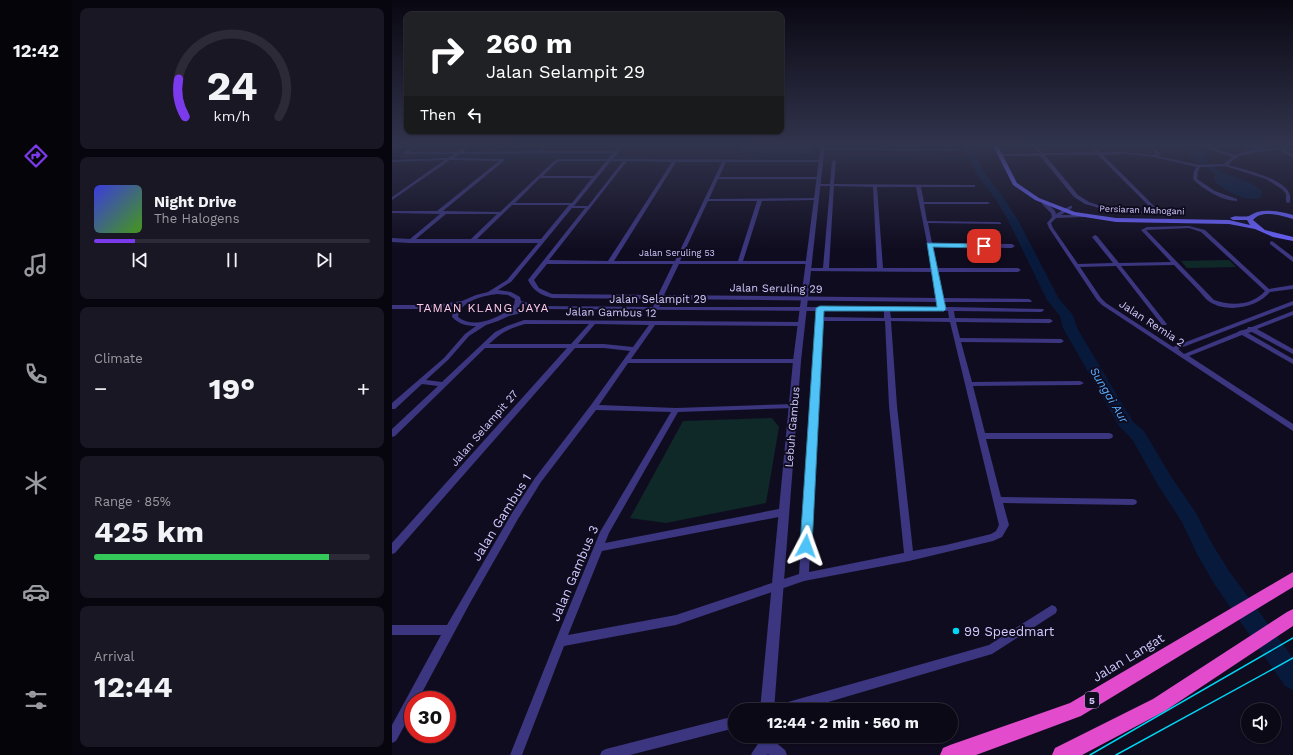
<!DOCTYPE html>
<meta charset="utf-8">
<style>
body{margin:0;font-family:"Work Sans",sans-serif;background:#1a1724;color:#f1f3f6;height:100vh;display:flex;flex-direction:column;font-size:15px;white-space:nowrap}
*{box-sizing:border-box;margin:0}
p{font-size:13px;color:#9a9aa1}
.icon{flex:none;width:22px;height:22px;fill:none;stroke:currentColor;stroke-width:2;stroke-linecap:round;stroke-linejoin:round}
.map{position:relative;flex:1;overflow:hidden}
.side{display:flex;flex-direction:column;gap:8px;padding:8px;background:#07050d;width:320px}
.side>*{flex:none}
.guide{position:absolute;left:12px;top:12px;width:380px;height:122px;border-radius:8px;box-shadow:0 1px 3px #0004,0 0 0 1px #2c2a36;background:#202124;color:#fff;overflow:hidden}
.tools{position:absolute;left:849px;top:703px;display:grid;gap:8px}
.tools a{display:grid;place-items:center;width:40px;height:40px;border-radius:50%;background:#0c0917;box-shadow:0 1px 3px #0004,0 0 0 1px #2c2a36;font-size:20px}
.speed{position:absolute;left:12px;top:691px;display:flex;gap:8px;font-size:20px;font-weight:700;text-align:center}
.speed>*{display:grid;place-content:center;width:52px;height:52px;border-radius:50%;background:#0c0917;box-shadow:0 1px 3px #0004,0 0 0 1px #2c2a36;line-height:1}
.speed .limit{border:6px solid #d22;background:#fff;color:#111}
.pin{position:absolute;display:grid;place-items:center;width:34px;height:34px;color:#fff;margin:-17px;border-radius:8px;box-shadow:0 2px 6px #0006}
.me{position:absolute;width:44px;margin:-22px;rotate:4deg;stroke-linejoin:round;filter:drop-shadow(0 0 3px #0008)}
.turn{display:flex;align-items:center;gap:14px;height:84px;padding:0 16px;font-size:18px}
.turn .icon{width:52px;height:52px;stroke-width:2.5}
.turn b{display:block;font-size:28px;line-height:34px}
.then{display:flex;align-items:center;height:38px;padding:0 16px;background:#0003;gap:8px;font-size:15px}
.big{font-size:30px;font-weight:700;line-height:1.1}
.side .card{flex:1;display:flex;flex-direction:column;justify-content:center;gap:6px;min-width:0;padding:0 14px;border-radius:8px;background:#1a1724}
.side .dial{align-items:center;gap:0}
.dial svg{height:104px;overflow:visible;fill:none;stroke:#2c2a36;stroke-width:7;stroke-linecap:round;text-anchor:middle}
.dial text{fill:#f1f3f6;stroke:none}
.song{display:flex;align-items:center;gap:12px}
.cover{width:48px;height:48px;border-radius:6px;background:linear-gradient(135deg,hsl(240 70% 55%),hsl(100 70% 35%))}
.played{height:4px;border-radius:2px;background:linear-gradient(90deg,#7c3aed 15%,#2c2a36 15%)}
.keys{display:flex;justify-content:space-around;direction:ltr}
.heat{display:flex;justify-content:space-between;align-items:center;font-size:22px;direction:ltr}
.charge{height:6px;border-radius:3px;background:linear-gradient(90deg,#34c759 85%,#2c2a36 0)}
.trip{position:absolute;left:336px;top:703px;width:230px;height:40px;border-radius:20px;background:#0c0917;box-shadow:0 1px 3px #0004,0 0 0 1px #2c2a36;font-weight:700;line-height:40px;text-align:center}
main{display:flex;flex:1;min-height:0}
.tabs{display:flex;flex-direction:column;width:72px;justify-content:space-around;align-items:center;background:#050409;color:#9a9aa1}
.tabs .icon{width:28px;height:28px}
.tabs .current{color:#7c3aed}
.tabs b{font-size:18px;color:#f1f3f6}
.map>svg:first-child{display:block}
.green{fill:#0f2929}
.water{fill:#081a3c}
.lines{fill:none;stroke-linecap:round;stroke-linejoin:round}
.stream{stroke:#081a3c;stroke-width:1.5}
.river{fill:#081a3c;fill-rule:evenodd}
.minor{fill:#3b367f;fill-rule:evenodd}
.tertiary{fill:#3b367f;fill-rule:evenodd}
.secondary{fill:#6961ff;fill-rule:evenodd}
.trunk{fill:#e14bcc;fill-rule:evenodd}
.tram{stroke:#00d6f5;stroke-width:1.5}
.route{fill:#4fc3f7;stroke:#337fa1}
.poi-dot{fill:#00d6f5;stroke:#100c1f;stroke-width:1.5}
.labels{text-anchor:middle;stroke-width:4;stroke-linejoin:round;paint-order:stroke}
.far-street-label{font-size:9px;fill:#d2caff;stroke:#100c1f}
.shield{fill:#100c1f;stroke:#9891bc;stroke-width:1}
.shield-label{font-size:10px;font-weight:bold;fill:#d2caff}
.street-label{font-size:11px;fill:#d2caff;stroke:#100c1f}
.neighbourhood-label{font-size:12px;letter-spacing:1px;fill:#ffcceb;stroke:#100c1f}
.water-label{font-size:12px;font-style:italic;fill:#58adff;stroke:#100c1f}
.near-street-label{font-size:13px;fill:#d2caff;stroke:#100c1f}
.near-poi-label{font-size:13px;fill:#d2caff;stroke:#100c1f;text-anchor:start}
</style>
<main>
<nav class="tabs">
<b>12:42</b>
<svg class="icon current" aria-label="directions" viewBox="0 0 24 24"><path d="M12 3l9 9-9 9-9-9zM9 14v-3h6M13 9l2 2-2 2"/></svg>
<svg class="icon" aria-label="music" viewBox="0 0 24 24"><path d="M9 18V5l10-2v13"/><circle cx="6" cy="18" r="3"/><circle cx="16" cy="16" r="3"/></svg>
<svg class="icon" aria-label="phone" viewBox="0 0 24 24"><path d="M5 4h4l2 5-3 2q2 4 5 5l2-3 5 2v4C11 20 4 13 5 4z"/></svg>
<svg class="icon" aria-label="climate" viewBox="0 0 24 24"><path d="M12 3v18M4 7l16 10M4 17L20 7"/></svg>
<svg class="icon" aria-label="car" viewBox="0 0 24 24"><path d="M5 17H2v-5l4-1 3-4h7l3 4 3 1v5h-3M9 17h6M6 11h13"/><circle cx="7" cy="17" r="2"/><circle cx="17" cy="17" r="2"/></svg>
<svg class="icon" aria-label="filters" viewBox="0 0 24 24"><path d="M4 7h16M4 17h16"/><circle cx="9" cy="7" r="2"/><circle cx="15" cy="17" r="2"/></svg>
</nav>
<section class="side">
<div class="card dial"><svg viewBox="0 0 100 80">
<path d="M14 69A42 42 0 1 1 86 69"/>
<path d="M14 69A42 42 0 0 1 9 40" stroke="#7c3aed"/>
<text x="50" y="56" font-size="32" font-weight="700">24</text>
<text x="50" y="72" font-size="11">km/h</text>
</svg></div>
<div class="card">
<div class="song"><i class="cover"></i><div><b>Night Drive</b><p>The Halogens</p></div></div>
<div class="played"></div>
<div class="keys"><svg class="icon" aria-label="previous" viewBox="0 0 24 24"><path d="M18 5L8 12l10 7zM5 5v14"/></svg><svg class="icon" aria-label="pause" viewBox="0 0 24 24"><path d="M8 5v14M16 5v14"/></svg><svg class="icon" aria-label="next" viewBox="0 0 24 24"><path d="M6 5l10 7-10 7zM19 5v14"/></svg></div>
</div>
<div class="card"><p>Climate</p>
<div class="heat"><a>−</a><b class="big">19°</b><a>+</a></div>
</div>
<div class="card"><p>Range · 85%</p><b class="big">425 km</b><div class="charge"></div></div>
<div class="card"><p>Arrival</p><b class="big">12:44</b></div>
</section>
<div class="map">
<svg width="901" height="755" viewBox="0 0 901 755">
<rect width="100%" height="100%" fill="#100c1f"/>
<!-- green -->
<g class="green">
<path d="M350 144H422L418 154 346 152Z"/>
<path d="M837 260 844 267 795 268 789 261Z"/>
<path d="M380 418 387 427 374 503 274 523 238 518 291 421Z"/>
</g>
<!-- water -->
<path class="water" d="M788 144C798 144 806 149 814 156L813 159C827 178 853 175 870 191L868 198C854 202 832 192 822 180L823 173 796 156 799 152Z"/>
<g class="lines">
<!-- stream -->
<path class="stream" d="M0 156 581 158"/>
<!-- river -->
<path class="river" d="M569 144H577L594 175 611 197 626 220 667 299 681 315 685 328 741 422 752 431 778 475 804 513 819 542 837 571 901 658V690L893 686 823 585 805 554 790 522 766 485 740 439 727 426 671 328 668 316 655 300 616 220 604 200 586 176Z"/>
<!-- minor -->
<g class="minor">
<path d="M24 144H29L17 152H66L76 144H81L71 152 146 151 154 144H158L150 151H223L229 144H233L221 159H233L235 158 237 159 430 160V162H334L327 177H427L429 178 427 179H326L317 199 426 198V200H424L370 201 351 261H417L420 263 419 264H287L272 295 545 298 540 272 414 271V269L416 268H431L438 186H426L424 185 426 184H438L440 161 442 160 444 161 442 184 583 185V187H529L532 202H596L598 203 596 204H532L535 221 607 222 609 223V224L536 223 540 243 620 244 623 246 620 248 541 247 545 268H626L629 270 626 272H546L551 298 637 299 640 301 639 302H552L551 304H547L546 302 271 299 267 307H425L428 306 431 307H558L651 309 652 310 651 311 649 312 562 311 563 318 658 319 661 321 658 323 564 322 568 338 669 339 672 341 669 343 569 342 580 382 688 381 692 383 688 385 581 386 593 433H717L720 434 721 436 720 438 717 439H594L609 497 741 499 744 500 745 502 744 504 741 505 611 503 617 525 610 537 601 541 517 561 412 581 284 625 172 646 130 755H118L163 642 208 532 279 412 204 410 149 482 126 519 78 603 26 700H21V710L4 741 0 743V725L49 635H0V625H55L120 513 143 478 199 405 238 351 212 348H183L3 553 0 554V543L175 348H93L3 436 0 437V429L46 386 30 384 3 409H0V403L52 358 73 334 84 326C74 326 67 324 60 317L61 311 65 306 43 309H0V305H43L70 301 84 295 96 292 115 280 146 243H18L0 242V238L18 239 48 214 0 213V211H45L107 161 58 160 0 200V197L53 160 0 162V160L56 158 62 154H12V152L20 147H0V145ZM221 153 216 159H167L162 161 108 212 51 211 113 160 111 159 62 158 67 154ZM168 161H214L202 176H151L164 163ZM219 161H231L196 206H182ZM235 161 280 162 216 261 157 260ZM284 162H330L283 261H222ZM148 178H200L180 203H123ZM442 186 481 187 485 268H437ZM485 187H524L540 268H491ZM316 201H365L346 261H288ZM120 205H177L149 239H85ZM180 208H193L136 280C141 291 149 295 160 298L265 299 261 307 147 306 129 301 128 297 119 292 106 290 119 282ZM54 214H105L79 239H24ZM155 264H281L266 295 160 294 147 288 142 280ZM105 294 116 295 123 299 122 305C109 318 82 330 66 317 69 300 91 296 105 294ZM128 304 140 308 123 311 127 307ZM146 309 425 311 407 574 284 615 176 635 210 551 392 516 395 515 396 512 395 509 392 508 213 543 217 533 286 412 401 408 405 406 401 404 284 408 207 405 236 363H405L408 361 405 359H239L263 325 410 326 413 324 410 322 132 320 115 326 103 332 50 382 34 380 56 360 77 336 94 325 106 321 117 316ZM431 311H492V318L431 317ZM498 311H556L557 318H499ZM430 321H493L497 406 512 553 417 572ZM499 321 558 322 607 525 604 531 599 534 554 545 521 551 505 406ZM133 324H197L179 344H97C110 332 116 329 133 324ZM203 324 257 325 241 347 212 344H186Z"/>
<path d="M639 144H643L651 153 704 152 696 144H700L708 152H732L761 155 764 154 763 152 755 144H759L768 154 766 156 807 165 832 164 840 157 819 150 810 144H815L821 148 843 155 854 151 864 150 855 144H860L869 149 901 148V150H893L901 155V158L888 150 865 152 848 156 841 160 836 165C850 169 891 178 897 193 899 196 898 199 898 202L896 203 894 202V194L891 190 874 179 833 166 808 167 806 171 805 179 823 191 845 199V201C831 201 810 189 801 179L802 171 805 167 762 157 732 154 711 155 765 209 757 214 714 210 693 204 682 197 648 156H609L607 155 609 154 647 153ZM653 155H706L760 209 756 212 715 208 697 202 686 195Z"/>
<path d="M430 148 565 149 567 150 565 151 429 150 428 149Z"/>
<path d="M650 202H654L663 211 664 214 678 206H680V208L669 215H692L694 216 692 217 664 218 659 223 661 228 686 264 721 263 700 237 703 235 705 236 727 263 779 262 749 230 755 227 797 226 813 230 877 289 901 285V289L878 292C865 308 835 313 818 302 814 300 811 295 807 291 799 282 790 274 782 265L729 266 774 323 775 324 774 325H770L724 266 688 267 709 298 714 303 781 347 901 301V305L786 349 792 354 846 332 847 331 855 329 856 327H860L901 311V315L865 329 901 349V354L860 332 856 333 901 359V364L850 335 797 356 901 424V431L710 305 705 300 657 228 655 223 660 217 659 213 650 204ZM797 228 809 232 873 291C860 306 839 306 822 300L754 230Z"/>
<path d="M880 241 901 257V262L878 244V242Z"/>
<path d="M660 605 664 607 665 610 664 613 600 654 409 710H383L385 706 389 704 597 645Z"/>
<path d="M343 716V728L238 755H208L210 751 214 749Z"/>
</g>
<!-- tertiary -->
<g class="tertiary">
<path d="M429 144H433L409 361 382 710H368L401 361Z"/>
<path d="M368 736H382V741L393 750 395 755H377L376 754 375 755H359C362 748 368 744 368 736Z"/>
</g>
<!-- secondary -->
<path class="secondary" d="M600 144H605L625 183 647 198 683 212 724 218 837 220 858 225 855 220H841L838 218C844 214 850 218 857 216 859 215 862 213 865 212 877 209 890 212 901 215V219C890 216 870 209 861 220L873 230 901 237V241L881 237 863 229 837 224 724 222 680 215 643 200 621 185Z"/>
<!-- trunk -->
<g class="trunk">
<path d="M901 572V587L689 716 584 755H548L551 748 558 745 678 703Z"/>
<path d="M901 609V626L773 711 690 755H660L663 748 761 699 895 612Z"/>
</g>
<!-- tram -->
<g class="tram">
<path d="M698 755 901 638"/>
<path d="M724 755 901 658"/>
</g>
</g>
<!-- sky -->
<linearGradient id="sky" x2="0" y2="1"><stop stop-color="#090711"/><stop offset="0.58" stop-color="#31344d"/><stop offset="1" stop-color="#31344d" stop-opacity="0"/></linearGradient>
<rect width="901" height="250" fill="url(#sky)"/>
<!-- route -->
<path class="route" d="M535 243 592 244 596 246 592 248 541 247 554 309 552 311H432L420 546 418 549 414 551 410 549 408 546 424 308 428 306 545 307Z"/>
<!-- markers -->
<circle class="poi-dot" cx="564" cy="631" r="4"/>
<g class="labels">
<!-- far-street labels -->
<g class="far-street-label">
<text transform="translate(750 210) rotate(2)" y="3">Persiaran Mahogani</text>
<text x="285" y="256">Jalan Seruling 53</text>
</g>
<!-- shield labels -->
<rect class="shield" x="693" y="692" width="14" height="16" rx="3"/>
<g class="shield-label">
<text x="700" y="704">5</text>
</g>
<!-- street labels -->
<g class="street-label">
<text transform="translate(384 288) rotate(1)" y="4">Jalan Seruling 29</text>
<text x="266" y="303">Jalan Selampit 29</text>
<text transform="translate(219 312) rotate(1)" y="4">Jalan Gambus 12</text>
<text transform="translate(760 323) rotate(33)" y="4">Jalan Remia 2</text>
<text transform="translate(400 427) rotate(-85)" y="4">Lebuh Gambus</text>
<text transform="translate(92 428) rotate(-49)" y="4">Jalan Selampit 27</text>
</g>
<!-- neighbourhood labels -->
<g class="neighbourhood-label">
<text x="91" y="312">TAMAN KLANG JAYA</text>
</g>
<!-- water labels -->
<g class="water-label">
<text transform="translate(717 395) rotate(59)" y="4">Sungai Aur</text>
</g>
<!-- near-street labels -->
<g class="near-street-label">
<text transform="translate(109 517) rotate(-58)" y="5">Jalan Gambus 1</text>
<text transform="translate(182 573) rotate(-67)" y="5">Jalan Gambus 3</text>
<text transform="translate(736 657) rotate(-31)" y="5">Jalan Langat</text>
</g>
<!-- near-poi labels -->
<g class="near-poi-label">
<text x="572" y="636">99 Speedmart</text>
</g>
</g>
</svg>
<div class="tools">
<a><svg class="icon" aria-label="sound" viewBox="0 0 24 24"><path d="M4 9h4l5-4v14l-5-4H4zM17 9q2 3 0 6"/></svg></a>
</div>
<div class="speed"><div class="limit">30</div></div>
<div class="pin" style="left:592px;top:246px;background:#d93025"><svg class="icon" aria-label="arrive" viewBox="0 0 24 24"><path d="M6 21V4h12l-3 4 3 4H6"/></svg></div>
<svg class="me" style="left:414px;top:546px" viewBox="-20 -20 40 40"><path d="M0-17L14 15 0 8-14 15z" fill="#4fc3f7" stroke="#fff" stroke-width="4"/></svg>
<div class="trip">12:44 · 2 min · 560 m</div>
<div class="guide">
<div class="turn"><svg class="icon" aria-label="right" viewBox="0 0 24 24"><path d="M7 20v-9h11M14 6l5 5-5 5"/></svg><div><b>260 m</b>Jalan Selampit 29</div></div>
<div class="then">Then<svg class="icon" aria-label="left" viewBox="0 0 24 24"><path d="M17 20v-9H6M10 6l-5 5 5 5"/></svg></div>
</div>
</div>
</main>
